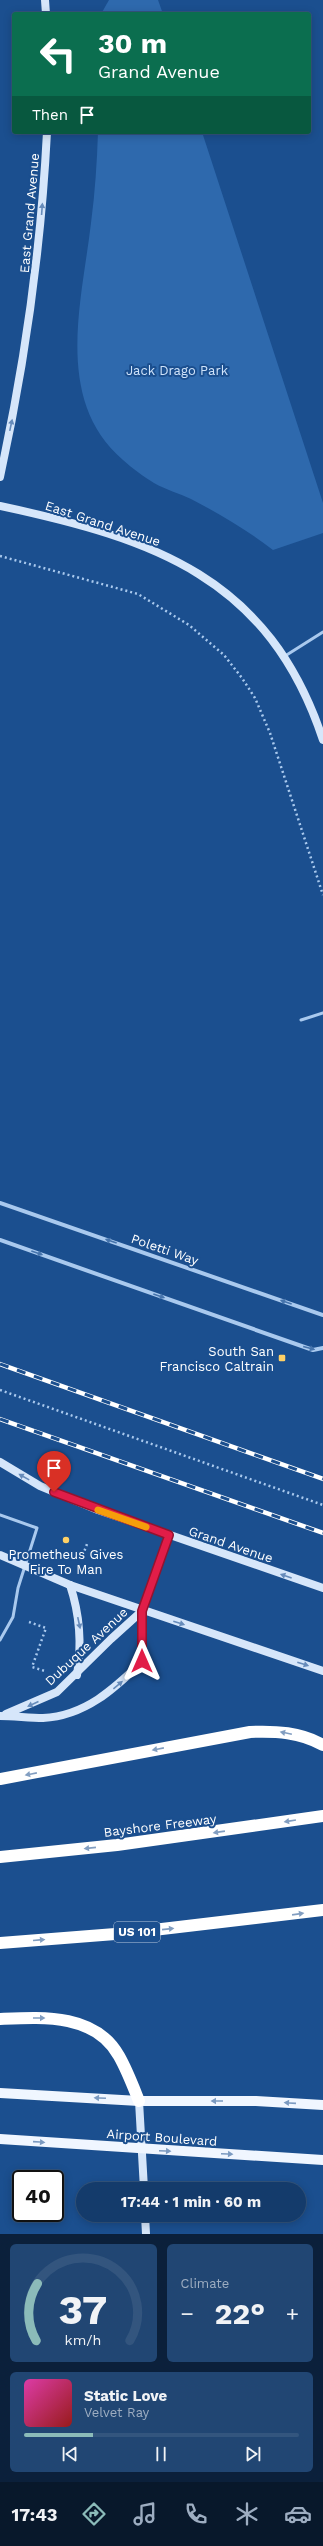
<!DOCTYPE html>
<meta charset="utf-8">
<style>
body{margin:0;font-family:"Work Sans",sans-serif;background:#214673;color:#f1f3f6;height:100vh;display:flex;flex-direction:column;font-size:15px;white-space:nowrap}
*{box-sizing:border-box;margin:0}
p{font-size:13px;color:#9dadc1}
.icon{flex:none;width:22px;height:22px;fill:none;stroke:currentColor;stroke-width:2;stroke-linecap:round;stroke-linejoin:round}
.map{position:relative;height:2234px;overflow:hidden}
.sheet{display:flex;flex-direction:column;gap:10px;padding:10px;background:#0b203b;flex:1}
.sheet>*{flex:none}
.guide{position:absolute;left:12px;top:12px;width:299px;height:122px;border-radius:4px;box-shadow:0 2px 10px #0003,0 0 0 1px #33557e;background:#0b6e4f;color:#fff;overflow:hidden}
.speed{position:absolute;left:12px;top:2170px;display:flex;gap:8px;font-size:20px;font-weight:700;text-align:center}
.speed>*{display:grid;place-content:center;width:52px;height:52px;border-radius:50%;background:#143b6b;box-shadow:0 2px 10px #0003,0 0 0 1px #33557e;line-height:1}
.speed .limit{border:2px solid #111;border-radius:6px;background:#fff;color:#111}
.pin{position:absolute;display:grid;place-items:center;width:34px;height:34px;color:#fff;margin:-41px -17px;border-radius:50% 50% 50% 0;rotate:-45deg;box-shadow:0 0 4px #0007}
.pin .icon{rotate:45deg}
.me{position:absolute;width:44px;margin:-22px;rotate:0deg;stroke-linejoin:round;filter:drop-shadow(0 0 3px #0008)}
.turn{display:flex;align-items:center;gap:14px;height:84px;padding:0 20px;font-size:18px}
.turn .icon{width:52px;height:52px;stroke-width:2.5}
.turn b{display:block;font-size:28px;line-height:34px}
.then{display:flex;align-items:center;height:38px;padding:0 20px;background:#0003;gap:8px;font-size:15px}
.big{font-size:30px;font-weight:700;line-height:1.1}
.sheet .tile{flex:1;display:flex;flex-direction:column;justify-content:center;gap:6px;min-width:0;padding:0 14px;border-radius:6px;background:#214673}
.sheet .dial{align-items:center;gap:0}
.dial svg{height:104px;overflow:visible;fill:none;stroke:#33557e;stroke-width:7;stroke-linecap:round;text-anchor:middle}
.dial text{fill:#f1f3f6;stroke:none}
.song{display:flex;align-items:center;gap:12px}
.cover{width:48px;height:48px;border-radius:6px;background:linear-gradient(135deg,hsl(320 70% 55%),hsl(0 70% 35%))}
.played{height:4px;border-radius:2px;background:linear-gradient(90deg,#8bbbb9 25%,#33557e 25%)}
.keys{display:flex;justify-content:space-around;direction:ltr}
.heat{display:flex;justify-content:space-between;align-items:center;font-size:22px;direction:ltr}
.sheet .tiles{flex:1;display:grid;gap:10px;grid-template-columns:1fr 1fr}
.tile:last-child{grid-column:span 2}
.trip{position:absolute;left:76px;top:2182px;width:230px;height:40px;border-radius:20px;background:#143b6b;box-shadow:0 2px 10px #0003,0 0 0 1px #33557e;font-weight:700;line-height:40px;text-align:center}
.tab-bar{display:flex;height:64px;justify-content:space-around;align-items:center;background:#08182b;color:#9dadc1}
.tab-bar .icon{width:28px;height:28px}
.tab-bar .on{color:#8bbbb9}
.tab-bar b{font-size:18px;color:#f1f3f6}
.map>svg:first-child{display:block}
.green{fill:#2e69ad}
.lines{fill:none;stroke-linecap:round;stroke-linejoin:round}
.path{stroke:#a9c9ee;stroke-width:2.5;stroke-dasharray:2 3;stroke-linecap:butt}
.lane{stroke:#a9c9ee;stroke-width:3}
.street{stroke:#a9c9ee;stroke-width:4}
.secondary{stroke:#d6e6fa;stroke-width:8}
.primary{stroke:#f0f6ff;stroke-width:10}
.highway{stroke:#fff;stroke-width:12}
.rail-casing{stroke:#fff;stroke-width:4.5}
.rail{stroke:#1b4f8f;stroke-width:3;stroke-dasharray:9;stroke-linecap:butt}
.secondary-bridge{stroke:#d6e6fa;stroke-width:8}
.oneway{fill:#668bba}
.oneway2{fill:#4674ac}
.oneway3{fill:#829ec1}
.oneway4{fill:#7b9ac1}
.route-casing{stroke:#92132f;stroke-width:10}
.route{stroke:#e11d48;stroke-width:7}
.slow{stroke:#f59e0b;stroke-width:7}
.poi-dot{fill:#ffd166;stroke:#1b4f8f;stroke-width:1.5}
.labels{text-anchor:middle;stroke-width:4;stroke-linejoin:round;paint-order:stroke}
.shield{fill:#1b4f8f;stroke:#bbcadd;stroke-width:1}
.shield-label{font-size:12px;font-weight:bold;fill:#fff}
.street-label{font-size:13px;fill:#fff;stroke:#1b4f8f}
.park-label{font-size:13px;fill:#cfe3fa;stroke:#1b4f8f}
.poi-label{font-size:13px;fill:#fff;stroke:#1b4f8f;text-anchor:end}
</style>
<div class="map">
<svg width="323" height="2234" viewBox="0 0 323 2234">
<rect width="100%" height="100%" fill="#1b4f8f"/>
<!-- green -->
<g class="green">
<path d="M109 0H158L163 14H101Z"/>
<path d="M98 132H202L323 503V533L273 550C247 530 220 514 191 499 179 493 166 490 154 483 144 477 132 468 123 460 53 400 82 301 91 223 95 193 97 162 98 132Z"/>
</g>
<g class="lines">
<!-- path -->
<g class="path">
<path d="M0 556 138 594 189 625 224 655 242 678 255 698 270 733 323 895"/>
<path d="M0 1390 323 1505"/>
<path d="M81 1560 87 1544"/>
<path d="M29 1622 46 1628 32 1667 45 1671"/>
</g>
<!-- lane -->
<g class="lane">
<path d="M285 656 323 632"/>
<path d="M301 1020 323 1013"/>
<path d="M0 1515 37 1528 18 1588 13 1617 0 1640"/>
</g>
<!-- street -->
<g class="street">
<path d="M0 1203 323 1315"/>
<path d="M0 1240 313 1350 323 1348"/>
</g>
<!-- secondary -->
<g class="secondary">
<path d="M45 0 46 14"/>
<path d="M0 477C25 363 41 249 47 132"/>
<path d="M0 506C154 539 269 577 323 740"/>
<path d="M0 1462 40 1486 98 1510 323 1588"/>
<path d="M70 1585 323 1671"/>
<path d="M70 1585C80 1615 82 1644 77 1675"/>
<path d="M6 1714 57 1692 111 1639 142 1611"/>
<path d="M0 1716C14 1716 29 1718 43 1718 85 1716 114 1689 143 1661L142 1611 169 1535"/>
<path d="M139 2101 144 2189"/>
<path d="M145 2215 146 2234"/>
</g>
<!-- primary -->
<g class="primary">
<path d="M0 2093 139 2101H256L323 2105"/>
<path d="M0 2139 323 2160"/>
</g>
<!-- highway -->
<g class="highway">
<path d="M0 1779 250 1732C276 1731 300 1732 323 1745"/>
<path d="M0 1857 117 1845 323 1816"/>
<path d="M0 1943 128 1933 323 1910"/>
<path d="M0 2019C42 2017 95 2013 119 2056 127 2070 133 2086 139 2101"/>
</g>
<!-- rail casing -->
<g class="rail-casing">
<g id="rail">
<path d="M0 1364 323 1479"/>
<path d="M0 1419 323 1533"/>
</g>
</g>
<!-- rail -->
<use href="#rail" class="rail"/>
<!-- secondary-bridge -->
<path class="secondary-bridge" d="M0 1555 70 1585"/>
</g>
<!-- one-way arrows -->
<defs><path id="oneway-solid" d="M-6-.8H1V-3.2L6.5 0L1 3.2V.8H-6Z"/></defs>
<g class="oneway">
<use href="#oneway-solid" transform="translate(42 209) rotate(-86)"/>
<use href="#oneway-solid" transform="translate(11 425) rotate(-78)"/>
<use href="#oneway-solid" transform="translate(24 1477) rotate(-151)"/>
<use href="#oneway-solid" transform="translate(286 1576) rotate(-161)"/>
<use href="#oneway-solid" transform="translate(79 1623) rotate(78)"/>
<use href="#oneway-solid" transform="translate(179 1623) rotate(18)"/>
<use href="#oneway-solid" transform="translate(303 1664) rotate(18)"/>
<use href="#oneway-solid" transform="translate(118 1685) rotate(-40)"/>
<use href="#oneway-solid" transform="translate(33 1704) rotate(156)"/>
</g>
<g class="oneway2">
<use href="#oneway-solid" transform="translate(111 1241) rotate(-161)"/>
<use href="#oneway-solid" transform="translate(37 1253) rotate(19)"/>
<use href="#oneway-solid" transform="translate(159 1296) rotate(19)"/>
<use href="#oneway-solid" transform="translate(286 1302) rotate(-161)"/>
<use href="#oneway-solid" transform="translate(309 1348) rotate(15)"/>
</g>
<g class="oneway3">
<use href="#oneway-solid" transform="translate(286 1733) rotate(-168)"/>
<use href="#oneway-solid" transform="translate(158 1749) rotate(169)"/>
<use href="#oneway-solid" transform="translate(31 1774) rotate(169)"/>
<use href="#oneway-solid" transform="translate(290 1821) rotate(171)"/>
<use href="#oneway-solid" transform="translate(219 1832) rotate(172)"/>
<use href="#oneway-solid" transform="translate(90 1848) rotate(174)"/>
<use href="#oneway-solid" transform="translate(298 1914) rotate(-8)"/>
<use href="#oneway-solid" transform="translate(168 1929) rotate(-6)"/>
<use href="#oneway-solid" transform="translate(39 1940) rotate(-5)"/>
<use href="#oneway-solid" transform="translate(39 2018)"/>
</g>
<g class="oneway4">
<use href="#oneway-solid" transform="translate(100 2098) rotate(-177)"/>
<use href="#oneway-solid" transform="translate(217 2101) rotate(-180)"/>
<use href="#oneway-solid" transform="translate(290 2103) rotate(-176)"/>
<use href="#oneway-solid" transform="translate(39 2142) rotate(4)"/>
<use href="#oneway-solid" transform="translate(165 2151) rotate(3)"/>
<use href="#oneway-solid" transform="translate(227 2154) rotate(3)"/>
</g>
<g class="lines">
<!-- route casing -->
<g class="route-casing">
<path id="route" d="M54 1492 169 1535 142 1611V1661"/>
</g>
<!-- route -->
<use href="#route" class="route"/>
<!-- slow -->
<path class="slow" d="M98 1510 146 1527"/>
</g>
<!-- markers -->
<g class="poi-dot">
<rect x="278" y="1354" width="8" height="8" rx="2"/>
<circle cx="66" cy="1540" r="4"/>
</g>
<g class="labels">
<!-- shield labels -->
<rect class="shield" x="114" y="1922" width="46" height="20" rx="3"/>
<g class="shield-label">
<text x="137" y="1936">US 101</text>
</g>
<!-- street labels -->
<g class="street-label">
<text transform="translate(29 213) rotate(-85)" y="5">East Grand Avenue</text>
<text transform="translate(103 523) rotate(18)" y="5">East Grand Avenue</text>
<text transform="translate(165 1249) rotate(19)" y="5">Poletti Way</text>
<text transform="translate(231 1544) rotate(19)" y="5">Grand Avenue</text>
<text transform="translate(86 1646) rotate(-43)" y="5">Dubuque Avenue</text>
<text transform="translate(160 1825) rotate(-7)" y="5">Bayshore Freeway</text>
<text transform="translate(162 2137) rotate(4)" y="5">Airport Boulevard</text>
</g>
<!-- park labels -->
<g class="park-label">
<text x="177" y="375">Jack Drago Park</text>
</g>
<!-- poi labels -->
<g class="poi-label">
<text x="274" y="1356">South San<tspan x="274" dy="15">Francisco Caltrain</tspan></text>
<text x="66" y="1559" text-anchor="middle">Prometheus Gives<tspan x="66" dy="15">Fire To Man</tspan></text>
</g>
</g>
</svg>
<div class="speed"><div class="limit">40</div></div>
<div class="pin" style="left:54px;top:1492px;background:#d93025"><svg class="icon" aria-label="arrive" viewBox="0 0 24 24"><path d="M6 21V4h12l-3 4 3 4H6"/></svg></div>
<svg class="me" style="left:142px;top:1661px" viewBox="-20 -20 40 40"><path d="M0-17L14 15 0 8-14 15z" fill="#e11d48" stroke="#fff" stroke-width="4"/></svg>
<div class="trip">17:44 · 1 min · 60 m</div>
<div class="guide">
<div class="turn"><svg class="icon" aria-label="left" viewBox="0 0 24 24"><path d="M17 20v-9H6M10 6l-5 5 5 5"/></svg><div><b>30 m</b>Grand Avenue</div></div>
<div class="then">Then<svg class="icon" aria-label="arrive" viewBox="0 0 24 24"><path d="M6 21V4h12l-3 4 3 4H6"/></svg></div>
</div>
</div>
<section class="sheet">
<div class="tiles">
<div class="tile dial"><svg viewBox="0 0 100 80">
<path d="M14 69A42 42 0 1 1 86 69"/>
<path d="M14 69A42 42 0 0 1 15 25" stroke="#8bbbb9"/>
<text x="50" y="56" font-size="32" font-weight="700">37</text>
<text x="50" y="72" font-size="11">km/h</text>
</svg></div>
<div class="tile"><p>Climate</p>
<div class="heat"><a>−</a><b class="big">22°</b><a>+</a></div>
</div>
<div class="tile">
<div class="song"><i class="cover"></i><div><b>Static Love</b><p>Velvet Ray</p></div></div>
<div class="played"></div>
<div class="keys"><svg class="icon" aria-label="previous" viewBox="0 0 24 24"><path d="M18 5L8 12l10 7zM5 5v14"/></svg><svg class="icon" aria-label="pause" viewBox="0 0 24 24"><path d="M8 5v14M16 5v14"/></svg><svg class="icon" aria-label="next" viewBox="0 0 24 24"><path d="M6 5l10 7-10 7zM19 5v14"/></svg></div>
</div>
</div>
</section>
<nav class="tab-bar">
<b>17:43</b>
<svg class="icon on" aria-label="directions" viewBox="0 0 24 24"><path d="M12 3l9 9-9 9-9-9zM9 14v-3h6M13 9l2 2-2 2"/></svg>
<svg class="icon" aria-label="music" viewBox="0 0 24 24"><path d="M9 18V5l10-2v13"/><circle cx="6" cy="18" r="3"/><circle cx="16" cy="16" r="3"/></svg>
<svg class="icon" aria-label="phone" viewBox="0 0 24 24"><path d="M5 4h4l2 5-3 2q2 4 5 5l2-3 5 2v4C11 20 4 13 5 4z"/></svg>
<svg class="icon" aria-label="climate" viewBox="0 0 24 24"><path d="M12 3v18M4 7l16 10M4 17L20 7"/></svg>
<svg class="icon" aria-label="car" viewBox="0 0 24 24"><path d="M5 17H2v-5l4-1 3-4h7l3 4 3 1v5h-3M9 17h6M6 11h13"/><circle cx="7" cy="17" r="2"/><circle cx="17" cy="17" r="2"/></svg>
</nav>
